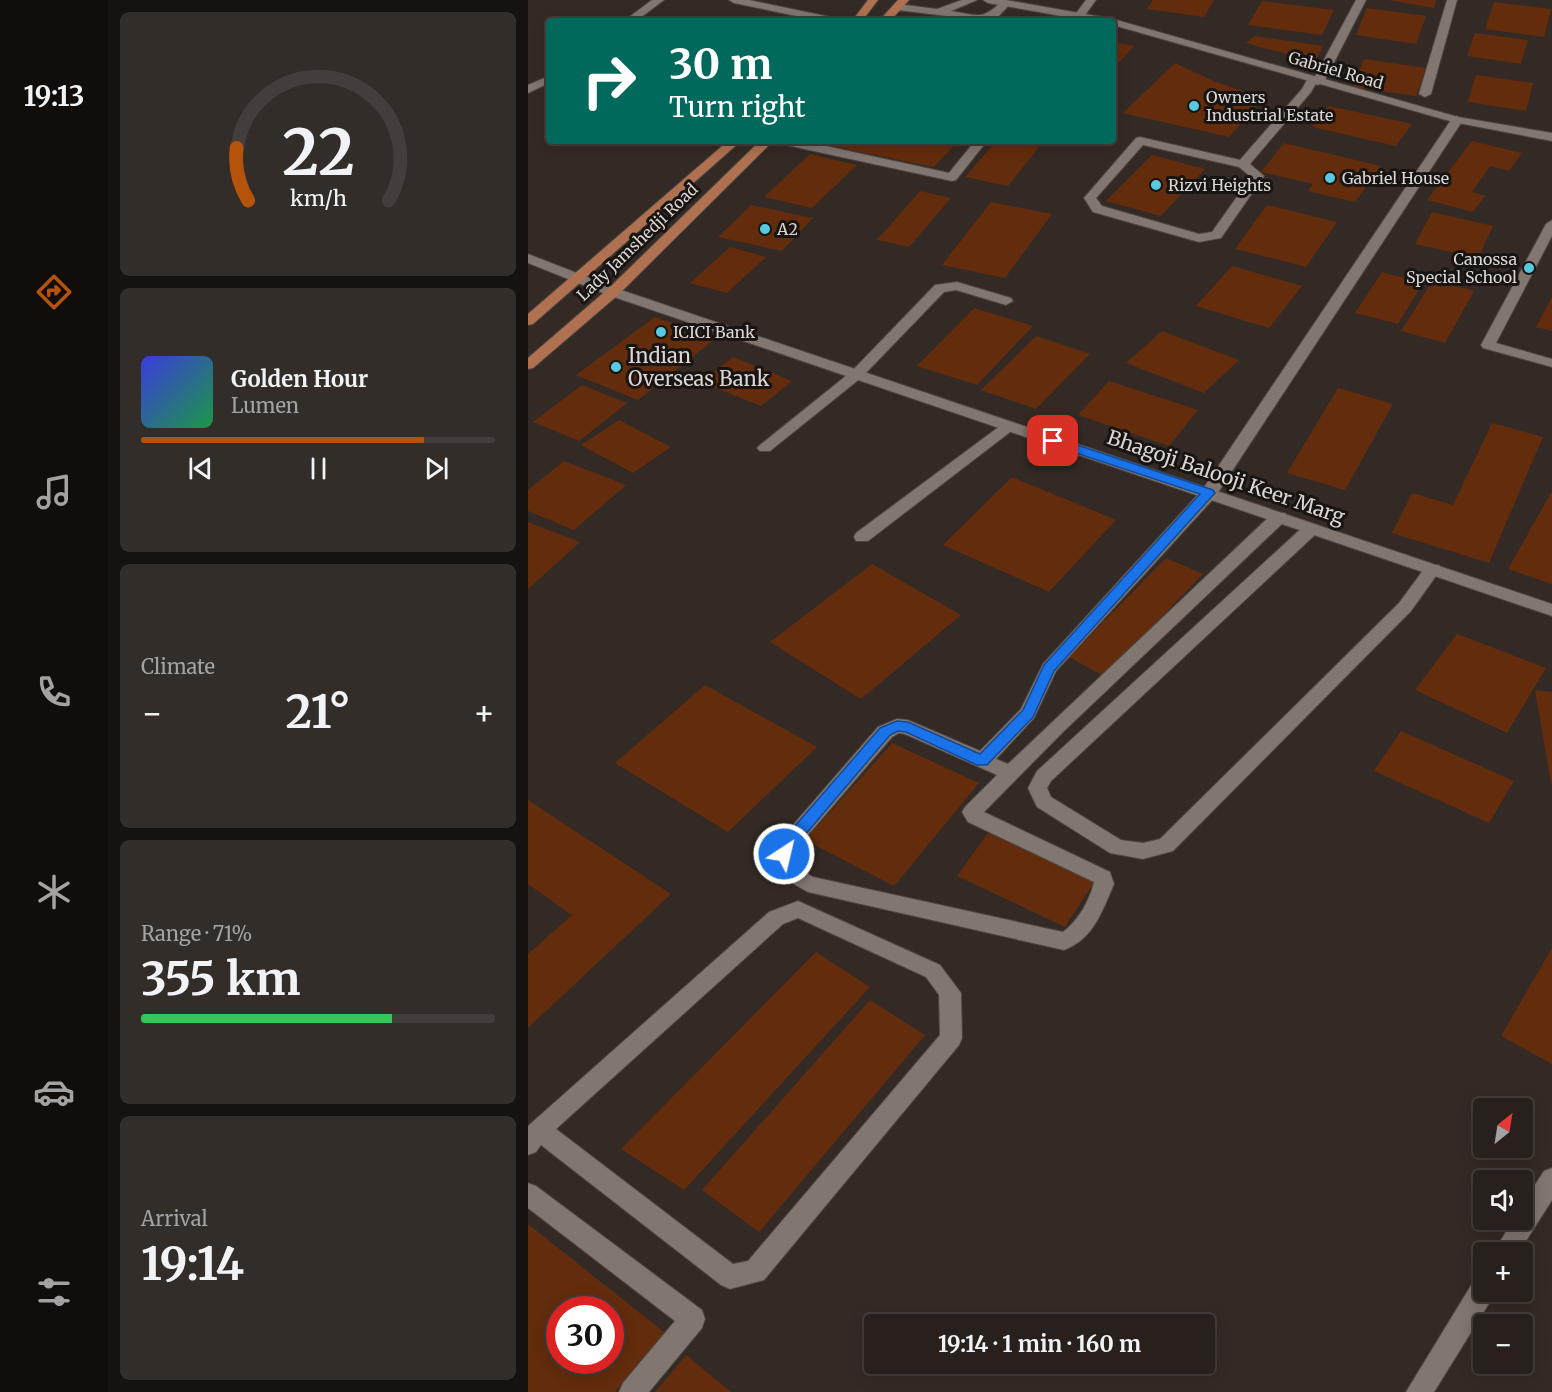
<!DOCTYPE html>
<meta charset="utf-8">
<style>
body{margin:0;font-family:Merriweather,serif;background:#332d29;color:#f1f3f6;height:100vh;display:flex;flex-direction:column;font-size:22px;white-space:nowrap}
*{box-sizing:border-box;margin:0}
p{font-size:20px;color:#a4a3a3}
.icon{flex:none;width:33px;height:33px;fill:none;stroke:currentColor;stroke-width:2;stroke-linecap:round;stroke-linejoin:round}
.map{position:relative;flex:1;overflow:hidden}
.sheet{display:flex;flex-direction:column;gap:12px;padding:12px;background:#15120f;width:420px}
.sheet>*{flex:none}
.top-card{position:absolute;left:18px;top:18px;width:570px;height:126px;border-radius:6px;box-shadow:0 3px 15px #0003,0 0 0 2px #433e3b;background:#00695c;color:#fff;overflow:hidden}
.needle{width:39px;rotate:30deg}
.fabs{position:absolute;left:945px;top:1098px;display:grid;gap:12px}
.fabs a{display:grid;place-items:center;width:60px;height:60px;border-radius:6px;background:#27201c;box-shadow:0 3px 15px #0003,0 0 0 2px #433e3b;font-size:30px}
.speed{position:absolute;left:18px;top:1296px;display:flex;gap:12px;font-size:30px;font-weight:700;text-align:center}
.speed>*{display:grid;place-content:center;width:78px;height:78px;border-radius:50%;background:#27201c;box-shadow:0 3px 15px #0003,0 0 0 2px #433e3b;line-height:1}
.speed .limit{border:9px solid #d22;background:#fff;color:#111}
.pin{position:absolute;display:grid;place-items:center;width:51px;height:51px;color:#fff;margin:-26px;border-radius:12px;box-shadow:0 3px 9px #0006}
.me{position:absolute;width:66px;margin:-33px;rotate:35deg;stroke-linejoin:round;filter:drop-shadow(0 0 4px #0008)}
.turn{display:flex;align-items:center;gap:21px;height:126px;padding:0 24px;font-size:27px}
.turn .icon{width:78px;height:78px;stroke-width:2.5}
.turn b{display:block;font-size:42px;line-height:51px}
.big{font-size:45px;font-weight:700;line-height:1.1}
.sheet .tile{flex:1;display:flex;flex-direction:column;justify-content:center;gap:9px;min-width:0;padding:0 21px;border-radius:9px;background:#332d29}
.sheet .dial{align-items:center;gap:0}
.dial svg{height:156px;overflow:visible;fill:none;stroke:#433e3b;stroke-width:7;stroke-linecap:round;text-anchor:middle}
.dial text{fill:#f1f3f6;stroke:none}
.song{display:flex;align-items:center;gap:18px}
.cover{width:72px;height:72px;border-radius:9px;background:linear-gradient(135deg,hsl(240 70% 55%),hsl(140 70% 35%))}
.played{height:6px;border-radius:3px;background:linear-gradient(90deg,#b45309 80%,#433e3b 80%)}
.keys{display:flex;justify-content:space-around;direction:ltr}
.heat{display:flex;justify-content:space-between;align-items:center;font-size:33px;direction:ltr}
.charge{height:9px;border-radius:4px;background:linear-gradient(90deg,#34c759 71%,#433e3b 0)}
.trip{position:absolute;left:336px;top:1314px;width:351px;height:60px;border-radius:6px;background:#27201c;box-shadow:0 3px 15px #0003,0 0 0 2px #433e3b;font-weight:700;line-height:60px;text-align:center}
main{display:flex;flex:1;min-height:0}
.menu{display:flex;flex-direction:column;width:108px;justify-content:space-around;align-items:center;background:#100d0b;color:#a4a3a3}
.menu .icon{width:42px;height:42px}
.menu .on{color:#b45309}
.menu b{font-size:27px;color:#f1f3f6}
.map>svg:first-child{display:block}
.building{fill:#632c0c;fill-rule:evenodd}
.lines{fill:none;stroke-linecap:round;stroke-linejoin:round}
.service-casing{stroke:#4d4541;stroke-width:2}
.minor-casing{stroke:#4d4541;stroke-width:2}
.tertiary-casing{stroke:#4d4541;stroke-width:2}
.primary-casing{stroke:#4d4541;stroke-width:2}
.service{fill:#817670;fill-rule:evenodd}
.minor{fill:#817670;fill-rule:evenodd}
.tertiary{fill:#817670;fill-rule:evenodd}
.primary{fill:#b07150;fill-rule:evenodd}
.route{fill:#1a73e8;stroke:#114b97;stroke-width:1.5}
.poi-dot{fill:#58c9e3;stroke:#181411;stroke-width:2}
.labels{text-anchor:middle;stroke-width:6;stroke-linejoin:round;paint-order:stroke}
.far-street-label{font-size:16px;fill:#dcd5d2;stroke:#181411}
.far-poi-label{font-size:16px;fill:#dcd5d2;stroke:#181411;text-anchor:start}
.poi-label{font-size:20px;fill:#dcd5d2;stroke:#181411;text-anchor:start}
.street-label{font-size:20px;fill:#dcd5d2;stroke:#181411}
</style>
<main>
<nav class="menu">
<b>19:13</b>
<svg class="icon on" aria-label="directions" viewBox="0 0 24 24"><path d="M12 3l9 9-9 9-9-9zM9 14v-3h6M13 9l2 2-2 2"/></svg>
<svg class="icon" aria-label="music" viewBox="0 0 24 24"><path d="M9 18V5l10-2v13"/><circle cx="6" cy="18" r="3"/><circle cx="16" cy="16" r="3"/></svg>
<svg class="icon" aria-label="phone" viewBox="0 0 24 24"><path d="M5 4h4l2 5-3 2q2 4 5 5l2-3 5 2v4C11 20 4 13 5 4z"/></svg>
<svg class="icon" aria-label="climate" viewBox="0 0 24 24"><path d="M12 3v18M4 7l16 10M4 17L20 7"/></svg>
<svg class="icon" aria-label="car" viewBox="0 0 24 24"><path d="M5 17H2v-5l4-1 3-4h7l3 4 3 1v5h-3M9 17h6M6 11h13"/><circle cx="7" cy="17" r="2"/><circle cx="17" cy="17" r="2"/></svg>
<svg class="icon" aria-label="filters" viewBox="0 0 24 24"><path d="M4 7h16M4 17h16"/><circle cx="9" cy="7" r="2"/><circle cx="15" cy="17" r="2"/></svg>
</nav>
<section class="sheet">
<div class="tile dial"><svg viewBox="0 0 100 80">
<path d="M14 69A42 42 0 1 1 86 69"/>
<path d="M14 69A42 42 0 0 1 8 42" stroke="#b45309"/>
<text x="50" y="56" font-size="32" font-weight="700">22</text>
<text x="50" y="72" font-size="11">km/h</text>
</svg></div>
<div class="tile">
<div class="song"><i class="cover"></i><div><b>Golden Hour</b><p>Lumen</p></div></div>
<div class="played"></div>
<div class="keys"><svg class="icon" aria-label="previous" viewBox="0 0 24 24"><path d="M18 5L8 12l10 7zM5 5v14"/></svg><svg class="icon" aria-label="pause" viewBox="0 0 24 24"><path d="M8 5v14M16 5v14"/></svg><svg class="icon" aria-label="next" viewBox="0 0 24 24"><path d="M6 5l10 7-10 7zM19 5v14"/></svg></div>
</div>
<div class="tile"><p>Climate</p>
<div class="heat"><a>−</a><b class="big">21°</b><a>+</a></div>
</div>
<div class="tile"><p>Range · 71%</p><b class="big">355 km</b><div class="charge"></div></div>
<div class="tile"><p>Arrival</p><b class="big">19:14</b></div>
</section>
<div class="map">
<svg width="1024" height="1392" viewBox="0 0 1024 1392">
<rect width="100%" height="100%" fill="#342a25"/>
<!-- building -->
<g class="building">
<path d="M625 0H686L676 17 619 9Z"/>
<path d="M860 0H908L906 8Z"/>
<path d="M734 1 806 10 794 35 720 25Z"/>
<path d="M966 2 1023 9 1016 37 957 29Z"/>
<path d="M839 8 898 16 888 44 828 35Z"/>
<path d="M947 33 1000 40 993 64 939 56Z"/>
<path d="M726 36 795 46 787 62 718 43Z"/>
<path d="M585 42 606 46 585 69Z"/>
<path d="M836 59 898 68 888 96 825 87Z"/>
<path d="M647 63 688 82 736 98 701 137 595 113Z"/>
<path d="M948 75 1005 83 998 111 940 102Z"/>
<path d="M801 106 884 124 868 146 784 127Z"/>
<path d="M292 141H430L406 167 289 143Z"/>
<path d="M468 141H516L480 186 437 177Z"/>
<path d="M944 141 994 153 981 171 962 166 944 192 957 196 945 212 899 200Z"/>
<path d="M756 143 853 166 827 202 780 191 785 184 733 172Z"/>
<path d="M282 154 329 165 284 208 236 197Z"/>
<path d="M624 155 677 169 633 216 578 201Z"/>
<path d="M392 191 423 198 381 247 349 240Z"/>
<path d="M463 202 524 214 477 278 414 265Z"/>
<path d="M223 205 285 218 254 251 190 237Z"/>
<path d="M739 205 809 222 778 267 707 249Z"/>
<path d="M904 212 965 226 950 258 887 244Z"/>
<path d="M202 247 238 257 199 293 162 283Z"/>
<path d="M704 266 774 286 741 328 668 306Z"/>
<path d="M854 272 895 283 870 324 827 313Z"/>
<path d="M905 280 946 291 917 343 873 331Z"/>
<path d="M1024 297V331L1008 327Z"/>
<path d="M446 308 505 326 449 385 389 366Z"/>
<path d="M127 317 187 339 110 400 48 375Z"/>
<path d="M634 331 711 360 676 393 598 363Z"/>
<path d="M508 336 562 354 508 409 453 390Z"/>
<path d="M205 357 264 381 233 406 173 382Z"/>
<path d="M581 381 670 410 641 446 550 415Z"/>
<path d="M54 385 99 403 51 441 5 422Z"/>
<path d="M810 388 865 404 817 490 759 473Z"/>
<path d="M91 420 143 447 105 473 53 445Z"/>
<path d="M964 423 1015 437 961 563 864 533 884 493 925 505Z"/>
<path d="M36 461 98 485 46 530 0 511V490Z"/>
<path d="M484 477 588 520 521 592 415 545Z"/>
<path d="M1024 491V584L980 569Z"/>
<path d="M0 522 52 542 0 589Z"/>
<path d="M638 558 675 574 576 676 541 657Z"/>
<path d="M344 564 433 615 333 699 242 642Z"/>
<path d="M929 634 1018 668 979 733 887 690Z"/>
<path d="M177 685 289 747 200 832 87 763Z"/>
<path d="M1007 690 1024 692V783H1023Z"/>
<path d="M873 731 986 781 961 823 846 771Z"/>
<path d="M364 743 451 783 366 886 277 840Z"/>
<path d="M0 800 143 894 0 1028V954L44 915 0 884Z"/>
<path d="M460 833 567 881 537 927 429 876Z"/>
<path d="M1024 948V1064L973 1036Z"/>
<path d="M288 952 342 987 156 1190 93 1149Z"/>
<path d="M342 1000 397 1035 231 1232 174 1190Z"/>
<path d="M0 1224 137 1333 87 1392H0ZM32 1310H82V1360H32Z"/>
<path d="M158 1355 203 1392H127Z"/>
</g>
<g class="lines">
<!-- service casing -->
<g class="service-casing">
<g id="service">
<path d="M434 0H449L423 11C450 15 454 21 474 1L483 3 468 19 460 21 369 10 364 7 369 4 409 9Z"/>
<path d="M828 0H838L796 82 790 85 786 84 784 82Z"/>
<path d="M1024 220V236L968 343 1024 359V367L955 348 953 345 1018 224Z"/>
<path d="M429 282 483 298 485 301 478 305 428 290 416 292 334 377 242 451H232L229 448 232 445 324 371 407 285Z"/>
<path d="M481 421 489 426 486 429 340 541H328L326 537 328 533 476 423Z"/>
</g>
</g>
<!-- minor casing -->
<g class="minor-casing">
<g id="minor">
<path d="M124 0H136L108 21H96Z"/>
<path d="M201 0H221L307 18 312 21H292L206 3Z"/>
<path d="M558 0H568L555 18H547L546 16Z"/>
<path d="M919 0H929L903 94 897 97 891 94Z"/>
<path d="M21 76V83L0 93V85Z"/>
<path d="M784 77 790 80 783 92 722 164 736 176 693 238 671 242 565 212 556 198 608 138 612 137 712 160 774 89 780 78ZM615 145 711 167 723 177 684 232 671 234 574 206 568 198Z"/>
<path d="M929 116 935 120 687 497 528 671 506 718 468 759 480 764 745 513H757L759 517 757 521 535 732 456 812 582 872 586 884C574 911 566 939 536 950L280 892 257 879 247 859 252 840 350 727 369 719 380 720 452 751 493 709 515 664 675 489 923 120ZM371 733 377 734 469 775 437 807 434 812 440 822 566 882C562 900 550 921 535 932L285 877C273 870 265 864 268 849L364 737Z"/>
<path d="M252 141H275L421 173 447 141H459L428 180 424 181 258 145Z"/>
<path d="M783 524 789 525 791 529 789 533 523 781 519 788 523 797 593 840 615 843 632 839 871 603 899 565H911L913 569 883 611 645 851 615 859 582 853 509 807 500 788 509 771 777 525Z"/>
<path d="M270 901 412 965 433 993 434 1038 431 1045 236 1280 202 1289 193 1285 13 1145 8 1152 0 1155V1126L241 912ZM270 918 398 977 411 995 412 1035 220 1261 205 1264 28 1129 255 924Z"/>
<path d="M1024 1168V1200L991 1252H966L985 1220H994V1205L1016 1171Z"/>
<path d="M0 1183 8 1186 174 1310 177 1319 174 1328 121 1392H91L95 1383 147 1321 0 1208Z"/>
<path d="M956 1276V1292H967L965 1297 906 1392H878L947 1279Z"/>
</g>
</g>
<!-- tertiary casing -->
<g class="tertiary-casing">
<g id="tertiary">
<path d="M455 0H478L585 19 930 117 1024 133V141L925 122 585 25V21H561L460 3Z"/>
<path d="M0 254 90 289 1024 604V616L80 295 0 263Z"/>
</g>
</g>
<!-- primary casing -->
<g class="primary-casing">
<g id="primary">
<path d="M340 0H350L334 21H324Z"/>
<path d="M370 0H381L362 21H351Z"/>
<path d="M200 141H213L5 324 0 325V314Z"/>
<path d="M232 141H245L90 295 5 368 0 369V358L80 289Z"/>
</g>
</g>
<!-- service -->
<use href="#service" class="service"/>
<!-- minor -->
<use href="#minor" class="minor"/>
<!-- tertiary -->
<use href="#tertiary" class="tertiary"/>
<!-- primary -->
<use href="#primary" class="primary"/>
</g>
<!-- route -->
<path class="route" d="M525 437 685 490 687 493 526 671 505 717 459 765H449L378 732 370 731 362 735 265 849 261 858H251L249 854 253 842 352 728 369 721 380 722 452 754 495 710 516 665 672 494 521 444V438Z"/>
<!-- markers -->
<g class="poi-dot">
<circle cx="666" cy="106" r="6"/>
<circle cx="802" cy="178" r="6"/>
<circle cx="628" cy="185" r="6"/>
<circle cx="237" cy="229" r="6"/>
<circle cx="1001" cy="268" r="6"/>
<circle cx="133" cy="332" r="6"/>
<circle cx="88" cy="367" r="6"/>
</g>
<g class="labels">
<!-- far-street labels -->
<g class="far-street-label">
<text transform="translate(808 70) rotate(16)" y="6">Gabriel Road</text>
<text transform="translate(109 242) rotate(-44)" y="6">Lady Jamshedji Road</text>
</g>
<!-- far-poi labels -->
<g class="far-poi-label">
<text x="678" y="103">Owners<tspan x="678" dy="18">Industrial Estate</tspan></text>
<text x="814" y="184">Gabriel House</text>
<text x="640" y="191">Rizvi Heights</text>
<text x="249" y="235">A2</text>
<text x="989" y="265" text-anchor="end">Canossa<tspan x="989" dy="18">Special School</tspan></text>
<text x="145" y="338">ICICI Bank</text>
</g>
<!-- poi labels -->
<g class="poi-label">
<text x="100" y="363">Indian<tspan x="100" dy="23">Overseas Bank</tspan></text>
</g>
<!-- street labels -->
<g class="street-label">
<text transform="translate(698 477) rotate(19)" y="7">Bhagoji Balooji Keer Marg</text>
</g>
</g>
</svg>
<div class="fabs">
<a><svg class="needle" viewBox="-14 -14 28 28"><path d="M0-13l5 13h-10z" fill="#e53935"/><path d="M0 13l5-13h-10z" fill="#a4a3a3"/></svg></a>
<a><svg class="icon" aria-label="sound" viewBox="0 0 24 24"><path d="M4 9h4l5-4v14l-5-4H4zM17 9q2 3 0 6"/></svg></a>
<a>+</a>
<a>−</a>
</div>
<div class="speed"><div class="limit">30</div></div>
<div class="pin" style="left:525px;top:441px;background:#d93025"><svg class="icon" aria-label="arrive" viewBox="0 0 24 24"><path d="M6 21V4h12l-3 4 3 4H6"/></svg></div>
<svg class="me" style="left:256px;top:854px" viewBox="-20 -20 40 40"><circle r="17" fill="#1a73e8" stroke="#fff" stroke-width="3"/><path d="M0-11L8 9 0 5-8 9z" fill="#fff"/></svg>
<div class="trip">19:14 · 1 min · 160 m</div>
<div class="top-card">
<div class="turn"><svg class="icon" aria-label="right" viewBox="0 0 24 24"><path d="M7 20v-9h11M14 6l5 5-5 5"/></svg><div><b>30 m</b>Turn right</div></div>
</div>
</div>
</main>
